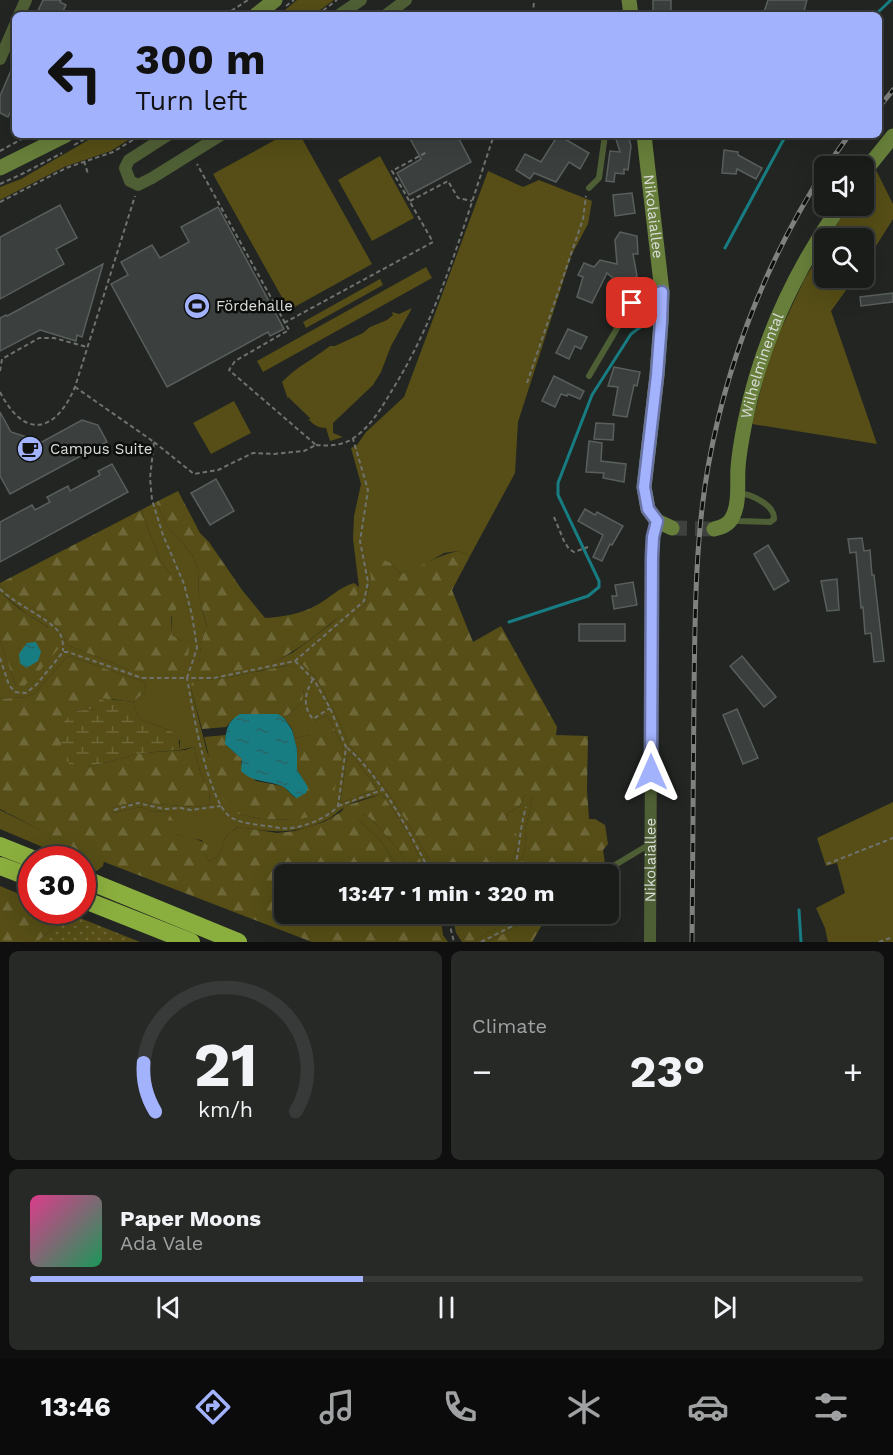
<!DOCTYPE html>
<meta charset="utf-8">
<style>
body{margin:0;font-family:"Work Sans",sans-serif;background:#272927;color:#f1f3f6;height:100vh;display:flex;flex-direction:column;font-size:22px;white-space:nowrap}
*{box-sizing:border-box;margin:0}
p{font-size:20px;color:#9fa1a2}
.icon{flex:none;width:33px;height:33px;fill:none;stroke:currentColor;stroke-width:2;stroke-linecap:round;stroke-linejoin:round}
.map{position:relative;height:942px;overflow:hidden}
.panel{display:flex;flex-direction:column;gap:9px;padding:9px;background:#0e0f0e;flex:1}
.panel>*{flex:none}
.hud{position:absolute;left:12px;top:12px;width:870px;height:126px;border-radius:9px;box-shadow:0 6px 24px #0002,0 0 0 2px #383a39;background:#a3b2fd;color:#111;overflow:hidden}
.tools{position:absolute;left:814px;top:156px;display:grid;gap:12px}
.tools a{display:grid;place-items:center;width:60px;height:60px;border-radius:9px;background:#1a1c1a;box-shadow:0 6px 24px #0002,0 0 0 2px #383a39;font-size:30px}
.speed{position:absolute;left:18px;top:846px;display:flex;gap:12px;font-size:30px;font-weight:700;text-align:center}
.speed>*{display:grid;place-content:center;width:78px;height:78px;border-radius:50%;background:#1a1c1a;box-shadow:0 6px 24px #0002,0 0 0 2px #383a39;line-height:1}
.speed .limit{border:9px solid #d22;background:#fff;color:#111}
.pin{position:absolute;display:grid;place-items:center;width:51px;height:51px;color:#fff;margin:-26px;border-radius:12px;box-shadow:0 3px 9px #0006}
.me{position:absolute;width:66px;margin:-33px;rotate:0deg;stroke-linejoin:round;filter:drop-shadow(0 0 4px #0008)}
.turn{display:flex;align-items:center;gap:21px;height:126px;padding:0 24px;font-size:27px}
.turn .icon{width:78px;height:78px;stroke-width:2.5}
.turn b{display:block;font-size:42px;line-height:51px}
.big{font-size:45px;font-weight:700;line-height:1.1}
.panel .widget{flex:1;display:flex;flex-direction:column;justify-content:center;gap:9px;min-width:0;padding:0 21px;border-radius:9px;background:#272927}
.panel .dial{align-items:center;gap:0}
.dial svg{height:156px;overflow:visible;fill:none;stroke:#383a39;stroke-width:7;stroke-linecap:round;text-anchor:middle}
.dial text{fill:#f1f3f6;stroke:none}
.song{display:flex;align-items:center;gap:18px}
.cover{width:72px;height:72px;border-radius:9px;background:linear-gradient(135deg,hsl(330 70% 55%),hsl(150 70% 35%))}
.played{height:6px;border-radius:3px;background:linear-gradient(90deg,#a3b2fd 40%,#383a39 40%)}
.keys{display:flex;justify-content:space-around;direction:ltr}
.heat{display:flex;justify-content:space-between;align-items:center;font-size:33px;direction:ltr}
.panel .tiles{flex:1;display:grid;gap:9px;grid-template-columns:1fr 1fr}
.widget:last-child{grid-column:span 2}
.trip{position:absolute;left:274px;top:864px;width:345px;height:60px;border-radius:9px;background:#1a1c1a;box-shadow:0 6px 24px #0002,0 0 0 2px #383a39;font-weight:700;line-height:60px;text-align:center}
.tabs{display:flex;height:96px;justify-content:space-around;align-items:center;background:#0a0b0a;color:#9fa1a2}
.tabs .icon{width:42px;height:42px}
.tabs .on{color:#a3b2fd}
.tabs b{font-size:27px;color:#f1f3f6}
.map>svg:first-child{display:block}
.green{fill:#564e16;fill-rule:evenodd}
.forest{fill:url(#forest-firs)}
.wetland{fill:url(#wetland-marsh)}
.park{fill:url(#park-dots)}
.water{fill:url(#water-ripples)}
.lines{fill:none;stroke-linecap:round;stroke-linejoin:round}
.stream{stroke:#187d82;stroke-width:3}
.building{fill:#3b403f;stroke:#595f5d;stroke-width:1.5}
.secondary-tunnel{stroke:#3e413e;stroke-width:15;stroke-dasharray:15 8;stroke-linecap:butt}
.path{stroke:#6f726f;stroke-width:2;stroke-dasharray:4.5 3;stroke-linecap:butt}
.lane{stroke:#4f5f35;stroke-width:6}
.street{stroke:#4f5f35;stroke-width:12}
.secondary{stroke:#677f3a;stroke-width:15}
.highway{stroke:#8baf3e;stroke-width:18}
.rail-casing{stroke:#7e817e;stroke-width:5}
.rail{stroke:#0c0e0c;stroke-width:3;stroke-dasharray:9;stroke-linecap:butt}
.route-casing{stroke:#6a74a4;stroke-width:15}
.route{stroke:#a3b2fd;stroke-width:10}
.labels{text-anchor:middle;stroke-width:5;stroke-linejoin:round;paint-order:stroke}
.street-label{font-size:15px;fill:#dbdddb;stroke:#0c0e0c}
.poi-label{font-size:15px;fill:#dbdddb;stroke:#0c0e0c;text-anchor:start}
</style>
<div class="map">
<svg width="893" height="942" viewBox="0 0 893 942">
<defs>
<pattern id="forest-firs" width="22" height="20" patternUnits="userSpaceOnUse" patternTransform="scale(1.5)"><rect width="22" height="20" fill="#564e16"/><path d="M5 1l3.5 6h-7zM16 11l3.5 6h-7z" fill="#6e6737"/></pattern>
<pattern id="wetland-marsh" width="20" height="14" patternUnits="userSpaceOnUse" patternTransform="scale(1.5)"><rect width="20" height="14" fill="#564e16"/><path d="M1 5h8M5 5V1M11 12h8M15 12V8" fill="none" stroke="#6e6737"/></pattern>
<pattern id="park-dots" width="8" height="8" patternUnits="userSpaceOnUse" patternTransform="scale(1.5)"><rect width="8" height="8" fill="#564e16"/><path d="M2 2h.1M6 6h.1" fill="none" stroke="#6e6737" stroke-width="1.8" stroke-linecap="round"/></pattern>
<pattern id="water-ripples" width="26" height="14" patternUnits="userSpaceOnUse" patternTransform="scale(1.5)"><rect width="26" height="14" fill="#187d82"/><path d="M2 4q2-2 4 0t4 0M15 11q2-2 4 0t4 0" fill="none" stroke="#296568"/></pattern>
</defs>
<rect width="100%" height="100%" fill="#222522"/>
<!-- green -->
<g class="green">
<path d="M297 0H334L313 15H279Z"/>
<path d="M97 135H136L111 151 64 167 0 200V187L21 179Z"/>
<path d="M284 135H300L372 264 289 310 213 174Z"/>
<path d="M380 156 414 218 372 241 338 180Z"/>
<path d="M876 170 893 204V219L864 265V238H829L848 206H864V185Z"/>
<path d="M488 171 523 187 539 180 592 201 588 224 572 254 518 422 515 473 470 556 458 551 444 553 417 569 400 574 391 563 371 578 365 605 300 662 317 679 339 721 348 743 386 790 409 825 438 874H402L381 841 357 818 364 815 370 818 399 850 410 869 426 872 408 833 382 794C371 797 356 800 346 806 338 811 332 818 322 822 290 835 272 832 238 827 235 829 229 833 226 837 219 848 225 855 209 861L205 854 202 840 186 838 176 834 168 812 151 811 140 807 113 813 110 811 111 808C134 799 159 805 182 806 192 807 201 808 210 804L209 791 200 771 194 747 180 750V741L169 730 139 719 133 702 146 691 145 682 68 656 35 693 25 697 0 699V641L16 686 48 627 27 614 0 592V585C22 605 59 615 67 645L130 670 190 642H183L172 635 171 575 160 560 141 510 156 502 167 526 192 554 198 569 199 598 207 627C199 641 201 657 198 674L275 661 292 653 331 624 355 600 359 587 353 539 354 516 361 484 351 448 357 445 366 432 404 397ZM289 665 297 668 304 689 302 703 284 718 292 729 294 738 311 735 317 720 327 715 344 749 295 820 261 819 238 814 207 752 191 689 195 681 225 678ZM351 754 378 789 340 803 347 756Z"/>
<path d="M825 245V278H855L831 311 877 444 752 424 770 353 804 280Z"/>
<path d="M426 267 432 278 263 372 257 361Z"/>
<path d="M380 279 383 285 306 328 303 322Z"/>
<path d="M412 308 391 346 381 372 373 385 333 423V433L343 437 330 441 326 428C318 428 314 425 308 419H311L288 397V399L282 382C297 366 314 359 330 346H335L363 333 370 327 387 320 393 315 392 312 399 314Z"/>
<path d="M234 401 251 433 211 454 193 423Z"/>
<path d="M530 793 533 797 525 830 526 846 517 874H508L519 842 506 818 508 813 519 807 525 795Z"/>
<path d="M893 802V942H828L825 928 816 908 845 893 837 863 826 866 817 838Z"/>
<path d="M0 810 104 861 103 866 97 871 83 864 82 860 71 859 0 829Z"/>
<path d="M511 914H517L519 916 523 914H542L487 942H472L513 919Z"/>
</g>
<!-- forest -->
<g class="forest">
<path d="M178 491 200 533 209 542 242 590 265 618C283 617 301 614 317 605 331 597 338 588 354 583L359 587C358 591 357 597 355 600 345 615 292 655 275 661 251 669 222 674 197 674 201 657 199 641 207 626L199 598 198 569 192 554 167 526 156 502Z"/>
<path d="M141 510 160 560 171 575 179 605 171 617 172 635 183 642H190L187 662 183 672 165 673 130 670 67 645C59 615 21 605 0 585V583Z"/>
<path d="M458 551 470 556 452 590 473 642 501 626 557 727 556 735 588 736 587 790 589 819H595L605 825 608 844 603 850 605 864 589 874H517L526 846 525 830 533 797 530 794 525 795 519 807 508 813 506 818 518 837 519 842 508 874H438L409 825 386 790 348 743 339 721 317 679 300 662 303 657 365 605 371 578 369 563 381 559 391 563 400 574C420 568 437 555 458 551Z"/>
<path d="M0 592C9 600 18 608 27 614 44 626 54 626 59 648L36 675 23 687 16 686 0 641Z"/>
<path d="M68 656 145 682 146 691 133 702 112 699 95 709 74 711 88 767 142 753 185 750 194 747 200 771 209 791 210 804C202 808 192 807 182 806 159 805 134 799 111 808V811L113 813 140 807 151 811 168 812 175 824 176 834C187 839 199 837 208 846L205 854 209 861C225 855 219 848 226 837 229 833 235 829 239 827L277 833 295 831 324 822 341 812 345 806 382 794 408 833 426 872 416 874 410 869 399 850 370 818 364 815 358 819 381 841 402 874H285V914H440L443 935 448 942H312L94 858 0 809V699L25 697 35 693Z"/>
<path d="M290 665 297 668 308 682 304 689 302 703 284 718 277 714 233 719 226 727 202 729 191 689 192 681 225 678Z"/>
<path d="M327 715 344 749 333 797 326 808 309 817 295 820 261 819 238 814 227 805 218 791 204 737 226 735 225 744 242 759 241 764 256 781 283 786 294 797 308 788 297 770V749L294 738 310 735 317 720Z"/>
<path d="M351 754 378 789 340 803 347 756Z"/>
<path d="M0 886 31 899 32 910 61 911 70 914 37 942H0Z"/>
<path d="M452 914H511L513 919 472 942H462L456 933Z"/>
<path d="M542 914 543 923 532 942H487Z"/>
</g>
<!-- wetland -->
<path class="wetland" d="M100 698 133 702 139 719 169 730 178 736 180 750 142 753 88 767 71 766 60 753 64 722 74 711 95 709Z"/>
<!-- park -->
<path class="park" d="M70 914 140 942H37Z"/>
<!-- water -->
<g class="water">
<path d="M36 642 41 652 38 661 26 668 20 663 19 654 27 643Z"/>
<path d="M240 714H278L284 718 292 730 297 749V770L308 787 306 793 297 798C291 795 288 789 282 786 267 780 253 783 241 771L242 759 225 744C226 730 227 722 240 714Z"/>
</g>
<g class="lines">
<!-- stream -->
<g class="stream">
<path d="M875 15 891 0"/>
<path d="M725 248 786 135"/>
<path d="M509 622 588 596 599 587V581L558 495V483L592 395 631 334 642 326 652 324"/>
<path d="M799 910 801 942"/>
</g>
</g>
<!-- building -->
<g class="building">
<path d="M43 0H61L60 2 66 5 61 15H36Z"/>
<rect x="653" y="0" width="18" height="15"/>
<path d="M768 0H807L803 15H763Z"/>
<path d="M15 61V102L8 117 0 113V96Z"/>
<path d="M408 135H457L471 162 409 195 397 173 421 159Z"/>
<path d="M558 135 589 153 580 169 569 162 556 182 534 173 530 179 516 170 525 154 541 162Z"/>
<path d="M619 135H628L631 146 628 170 624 169V174L615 173 614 182 606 181 610 151 620 152 615 136Z"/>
<path d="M724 150 738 152V155L762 168 756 179 737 169 736 174 722 173Z"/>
<path d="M632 193 635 213 615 216 613 195Z"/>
<path d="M60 205 77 238 56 249 64 264 0 299V237Z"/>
<path d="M218 207 284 329 270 336 268 332 167 387 111 284 128 275 121 262 152 245 160 258 189 242 181 227Z"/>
<path d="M620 232 637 236 638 254H633L637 276 631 281 626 282 623 279 615 280 607 273 592 303 577 297 583 277 578 275 584 263 594 267 600 260 617 264 615 240Z"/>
<path d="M103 264 82 337 77 335 76 341 40 330 0 351V318L6 315 7 316Z"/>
<path d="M893 293V302L861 306 860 297Z"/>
<path d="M568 329 587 337 581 349 575 346 569 359 556 353Z"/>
<path d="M614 367 640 372 637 386 634 385 627 417 613 415 618 387 608 386Z"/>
<path d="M554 376 584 391 580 399 568 394 567 396 561 394 555 407 542 401Z"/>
<path d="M0 412 11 432 42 442 82 420 98 425 107 442 10 494 0 476Z"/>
<path d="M596 423 614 424 613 440 594 439Z"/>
<path d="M589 441 602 443 601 461 626 464 624 482 603 478 604 473 586 472Z"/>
<path d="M112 464 128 492 0 562V522L32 505 35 510 50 502 47 497 68 486 70 491 100 475 98 471Z"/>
<path d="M216 479 234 511 210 525 191 493Z"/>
<path d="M585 509 595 515 597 512 623 526 612 545 610 544 602 561 593 557 603 535 578 521Z"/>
<path d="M862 538 864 551 870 550 872 575H874L884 661 874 662 871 633 865 634 863 607 861 608 856 552 850 553 848 539Z"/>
<path d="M768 545 789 581 774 590 754 554Z"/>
<path d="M837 579 839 610 827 611 821 581Z"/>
<path d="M633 582 637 605 614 609 612 596H617L615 585Z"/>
<rect x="579" y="624" width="46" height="17"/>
<path d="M742 656 776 697 764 707 730 666Z"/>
<path d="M737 709 758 758 743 764 723 715Z"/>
</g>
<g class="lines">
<!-- secondary-tunnel -->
<path class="secondary-tunnel" d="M672 528 714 529"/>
<!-- path -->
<g class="path">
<path d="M286 6 294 0"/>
<path d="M225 15 248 0"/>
<path d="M317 15 337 0"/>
<path d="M533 15 534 0"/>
<path d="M74 145 92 135"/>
<path d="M0 151 29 135"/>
<path d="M84 161 88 174"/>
<path d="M0 184 22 174 62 153"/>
<path d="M410 201 448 181 458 198 472 201"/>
<path d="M0 202 66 168 113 152 141 135"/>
<path d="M284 323 433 242 392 171 427 152"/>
<path d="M0 371 2 359 39 338H54L87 347"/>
<path d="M527 383 583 219 586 196"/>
<path d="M0 392C24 439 55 434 75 387L135 196"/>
<path d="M154 442 194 474 218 470 253 453 274 454 304 451 316 445 229 370 235 361 289 330 197 164"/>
<path d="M316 445C330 446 343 446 355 437 373 424 383 405 394 387 442 309 465 220 494 135"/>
<path d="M554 517 564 541 569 549 574 552 588 547"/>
<path d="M0 589C15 604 48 618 59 632 63 638 63 644 63 651"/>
<path d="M0 658 9 685 15 692 26 693 37 684 63 652H68L142 678H187L197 648 192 615 184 584 163 535 152 500 150 478 154 442 75 387"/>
<path d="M295 661 314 680 330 708 346 747 338 806C327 819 296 831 280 828 265 825 248 825 234 819 208 809 192 705 187 678H214L295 661 364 601 368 582 360 541 368 490 353 439"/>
<path d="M313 679C305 693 302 706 313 719L330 708"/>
<path d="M347 748C380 774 412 837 431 874"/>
<path d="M338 806 382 790"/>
<path d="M114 810 138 803 164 809 181 808 191 810 221 806"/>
<path d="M827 864 893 838"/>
<path d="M513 874C520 851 519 830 526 807"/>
<path d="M447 914 454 942"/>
<path d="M515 914 519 922"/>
<path d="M481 942 536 914"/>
<path d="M879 942 893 937"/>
</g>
<!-- lane -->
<g class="lane">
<path d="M589 188 599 178 605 135"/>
<path d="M589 376 632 303 661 292"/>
<path d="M732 519 738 521 770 522 774 519C775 505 751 494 738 493"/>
<path d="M600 874 650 844"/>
</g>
<!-- street -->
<g class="street">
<path d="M19 15 26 0"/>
<path d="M339 15 361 0"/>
<path d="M386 15 406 0"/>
<path d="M0 59 15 25"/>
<path d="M168 135 129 160 125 168 130 181 138 185 152 178 221 135"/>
<path id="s1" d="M650 942 652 557 653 537 657 521"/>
</g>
<!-- secondary -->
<g class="secondary">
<path d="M629 0 631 15"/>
<path d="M256 15 275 0"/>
<path id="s2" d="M644 135 662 292 661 322 657 375 644 487 648 509 657 521 672 528"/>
<path d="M0 168 66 135"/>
<path d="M864 172 893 136"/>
<path id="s3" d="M714 529C722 527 728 525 732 518 740 504 737 483 738 468 739 453 742 437 745 422 761 343 794 272 840 206"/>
</g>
<!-- highway -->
<g class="highway">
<path d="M0 846 35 860"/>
<path d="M0 866 32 878"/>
<path d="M82 878 238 942"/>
<path d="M82 899 191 942"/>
</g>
<!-- rail casing -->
<g class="rail-casing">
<g id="rail">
<path d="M879 107 893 90"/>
<path d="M827 166 849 135"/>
<path d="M692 942C693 859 693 776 694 693 695 618 695 541 708 467 727 361 767 260 825 169"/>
</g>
</g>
<!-- rail -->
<use href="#rail" class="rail"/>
</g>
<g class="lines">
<!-- route casing -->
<g class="route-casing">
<path id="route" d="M632 303 662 292 661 322 657 375 644 487 648 509 657 521 653 537 652 557 651 772"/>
</g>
<!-- route -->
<use href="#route" class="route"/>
</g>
<!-- icons -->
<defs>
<g id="stadium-disc" transform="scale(1.35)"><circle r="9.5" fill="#a3b2fd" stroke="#0c0e0c"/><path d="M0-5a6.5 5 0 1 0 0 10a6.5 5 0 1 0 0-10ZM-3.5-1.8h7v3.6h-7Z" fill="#111"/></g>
<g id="cafe-disc" transform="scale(1.35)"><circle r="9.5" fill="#a3b2fd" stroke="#0c0e0c"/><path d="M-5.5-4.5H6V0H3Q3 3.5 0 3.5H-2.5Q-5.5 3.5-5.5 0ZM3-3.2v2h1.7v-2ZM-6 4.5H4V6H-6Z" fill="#111"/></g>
</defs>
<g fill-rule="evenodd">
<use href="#stadium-disc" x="197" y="306"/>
<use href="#cafe-disc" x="30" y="449"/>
</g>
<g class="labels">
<!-- street labels -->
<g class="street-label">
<text dy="5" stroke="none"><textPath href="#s2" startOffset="82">Nikolaiallee</textPath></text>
<text dy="5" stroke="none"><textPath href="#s3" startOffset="178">Wilhelminental</textPath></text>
<text dy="5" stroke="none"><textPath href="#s1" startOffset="82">Nikolaiallee</textPath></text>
</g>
<!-- poi labels -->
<g class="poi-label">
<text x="216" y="311">Fördehalle</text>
<text x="50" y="454">Campus Suite</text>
</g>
</g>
</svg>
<div class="tools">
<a><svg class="icon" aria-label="sound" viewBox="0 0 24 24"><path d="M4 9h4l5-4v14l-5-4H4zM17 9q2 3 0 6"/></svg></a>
<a><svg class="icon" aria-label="search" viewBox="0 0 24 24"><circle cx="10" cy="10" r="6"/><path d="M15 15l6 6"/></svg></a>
</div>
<div class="speed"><div class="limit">30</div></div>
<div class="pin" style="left:632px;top:303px;background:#d93025"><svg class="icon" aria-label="arrive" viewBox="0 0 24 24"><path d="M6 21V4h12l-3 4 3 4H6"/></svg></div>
<svg class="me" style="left:651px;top:772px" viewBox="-20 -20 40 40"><path d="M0-17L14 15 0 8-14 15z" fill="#a3b2fd" stroke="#fff" stroke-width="4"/></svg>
<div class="trip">13:47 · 1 min · 320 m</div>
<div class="hud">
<div class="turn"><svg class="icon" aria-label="left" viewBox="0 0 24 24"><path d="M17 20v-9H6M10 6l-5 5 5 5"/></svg><div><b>300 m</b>Turn left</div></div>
</div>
</div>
<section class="panel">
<div class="tiles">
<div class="widget dial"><svg viewBox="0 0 100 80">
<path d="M14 69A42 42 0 1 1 86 69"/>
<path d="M14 69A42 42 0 0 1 8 44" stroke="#a3b2fd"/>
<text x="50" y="56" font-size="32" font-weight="700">21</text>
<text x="50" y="72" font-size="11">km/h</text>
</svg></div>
<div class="widget"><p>Climate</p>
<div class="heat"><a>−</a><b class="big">23°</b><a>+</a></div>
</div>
<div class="widget">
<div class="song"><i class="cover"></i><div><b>Paper Moons</b><p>Ada Vale</p></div></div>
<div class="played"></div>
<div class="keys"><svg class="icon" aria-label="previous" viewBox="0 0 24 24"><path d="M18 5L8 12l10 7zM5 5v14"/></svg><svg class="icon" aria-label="pause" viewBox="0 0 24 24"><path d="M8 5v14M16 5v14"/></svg><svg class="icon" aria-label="next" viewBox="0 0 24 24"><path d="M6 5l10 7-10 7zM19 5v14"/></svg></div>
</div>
</div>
</section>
<nav class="tabs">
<b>13:46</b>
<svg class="icon on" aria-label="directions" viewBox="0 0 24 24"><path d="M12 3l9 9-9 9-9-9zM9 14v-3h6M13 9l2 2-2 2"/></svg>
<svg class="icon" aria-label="music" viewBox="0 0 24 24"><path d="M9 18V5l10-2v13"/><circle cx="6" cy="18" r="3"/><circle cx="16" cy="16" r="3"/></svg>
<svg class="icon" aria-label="phone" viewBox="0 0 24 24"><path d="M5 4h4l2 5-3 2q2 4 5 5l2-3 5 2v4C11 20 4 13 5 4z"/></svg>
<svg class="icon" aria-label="climate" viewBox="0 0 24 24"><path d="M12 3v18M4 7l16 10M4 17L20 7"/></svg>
<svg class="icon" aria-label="car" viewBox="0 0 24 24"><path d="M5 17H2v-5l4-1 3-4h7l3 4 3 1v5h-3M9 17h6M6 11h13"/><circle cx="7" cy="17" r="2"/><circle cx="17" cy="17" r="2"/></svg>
<svg class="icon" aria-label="filters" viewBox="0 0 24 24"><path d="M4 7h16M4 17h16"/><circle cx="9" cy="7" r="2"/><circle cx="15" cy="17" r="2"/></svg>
</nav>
